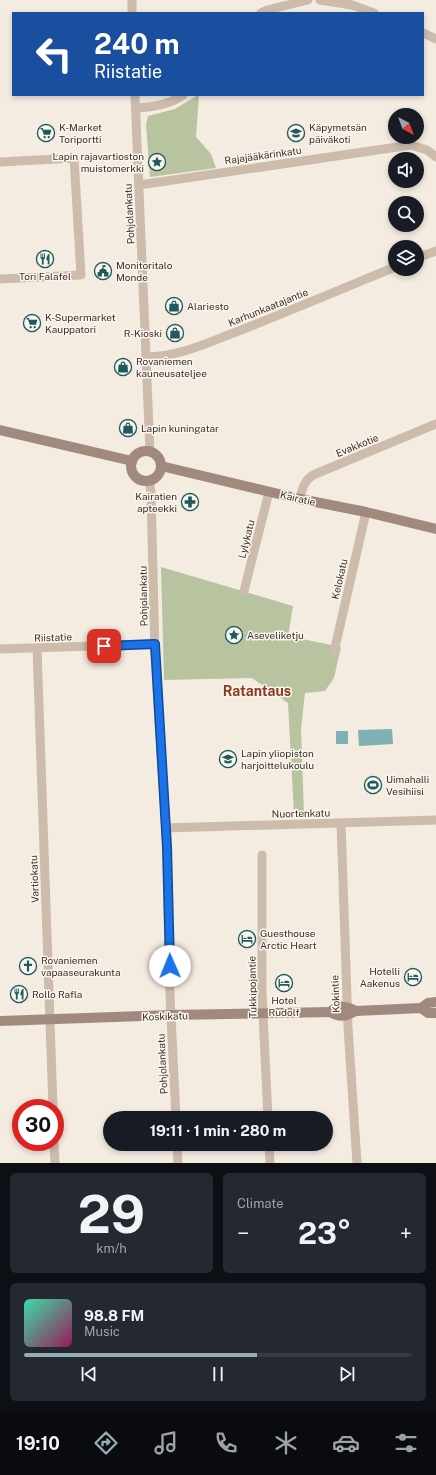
<!DOCTYPE html>
<meta charset="utf-8">
<style>
body{margin:0;font-family:"Public Sans",sans-serif;background:#242831;color:#f1f3f6;height:100vh;display:flex;flex-direction:column;font-size:15px;white-space:nowrap}
*{box-sizing:border-box;margin:0}
p{font-size:13px;color:#9ea1a6}
.icon{flex:none;width:22px;height:22px;fill:none;stroke:currentColor;stroke-width:2;stroke-linecap:round;stroke-linejoin:round}
.map{position:relative;height:1163px;overflow:hidden}
.side{display:flex;flex-direction:column;gap:10px;padding:10px;background:#0d0f14;flex:1}
.side>*{flex:none}
.banner{position:absolute;left:12px;top:12px;width:412px;height:84px;border-radius:0px;box-shadow:0 2px 6px #0003;background:#1a4fa0;color:#fff;overflow:hidden}
.needle{width:26px;rotate:139deg}
.fabs{position:absolute;left:388px;top:108px;display:grid;gap:8px}
.fabs a{display:grid;place-items:center;width:36px;height:36px;border-radius:50%;background:#171b24;box-shadow:0 2px 6px #0003;font-size:20px}
.speed{position:absolute;left:12px;top:1099px;display:flex;gap:8px;font-size:20px;font-weight:700;text-align:center}
.speed>*{display:grid;place-content:center;width:52px;height:52px;border-radius:50%;background:#171b24;box-shadow:0 2px 6px #0003;line-height:1}
.speed .limit{border:6px solid #d22;background:#fff;color:#111}
.pin{position:absolute;display:grid;place-items:center;width:34px;height:34px;color:#fff;margin:-17px;border-radius:8px;box-shadow:0 2px 6px #0006}
.me{position:absolute;width:44px;margin:-22px;rotate:359deg;stroke-linejoin:round;filter:drop-shadow(0 0 3px #0008)}
.turn{display:flex;align-items:center;gap:14px;height:84px;padding:0 16px;font-size:18px}
.turn .icon{width:52px;height:52px;stroke-width:2.5}
.turn b{display:block;font-size:28px;line-height:34px}
.big{font-size:30px;font-weight:700;line-height:1.1}
.side .tile{flex:1;display:flex;flex-direction:column;justify-content:center;gap:6px;min-width:0;padding:0 14px;border-radius:6px;background:#242831}
.side .dial{align-items:center;gap:0}
.dial b{font-size:52px;line-height:1}
.song{display:flex;align-items:center;gap:12px}
.cover{width:48px;height:48px;border-radius:6px;background:linear-gradient(135deg,hsl(160 70% 55%),hsl(330 70% 35%))}
.played{height:4px;border-radius:2px;background:linear-gradient(90deg,#92aeb2 60%,#363941 60%)}
.keys{display:flex;justify-content:space-around;direction:ltr}
.heat{display:flex;justify-content:space-between;align-items:center;font-size:22px;direction:ltr}
.side .tiles{flex:1;display:grid;gap:10px;grid-template-columns:1fr 1fr}
.tile:last-child{grid-column:span 2}
.trip{position:absolute;left:103px;top:1111px;width:230px;height:40px;border-radius:20px;background:#171b24;box-shadow:0 2px 6px #0003;font-weight:700;line-height:40px;text-align:center}
.menu{display:flex;height:64px;justify-content:space-around;align-items:center;background:#090b0e;color:#9ea1a6}
.menu .icon{width:28px;height:28px}
.menu .active{color:#92aeb2}
.menu b{font-size:18px;color:#f1f3f6}
.map>svg:first-child{display:block}
.green{fill:#b8c4a0}
.water{fill:#7fb0b2}
.lines{fill:none;stroke-linecap:round;stroke-linejoin:round}
.street{stroke:#cdbbac;stroke-width:9}
.secondary{stroke:#a18a7d;stroke-width:10}
.route-casing{stroke:#114b97;stroke-width:10}
.route{stroke:#1a73e8;stroke-width:7}
.labels{text-anchor:middle;stroke-width:3;stroke-linejoin:round;paint-order:stroke}
.poi-label{font-size:10px;fill:#3b302b;stroke:#fbf5ee;text-anchor:start}
.street-label{font-size:10px;fill:#3b302b;stroke:#fbf5ee}
.district-label{font-size:14px;font-weight:bold;fill:#8c3b22;stroke:#fbf5ee}
</style>
<div class="map">
<svg width="436" height="1163" viewBox="0 0 436 1163">
<rect width="100%" height="100%" fill="#f4ebe1"/>
<!-- green -->
<g class="green">
<path d="M198 95H199L196 137 211 154 216 168 150 177 146 124 148 116 175 109Z"/>
<path d="M161 567 293 606 288 636 341 647 334 678 325 691 305 693 301 729 304 814H294L288 703 252 678 164 680Z"/>
</g>
<!-- water -->
<g class="water">
<path d="M392 729 393 744 359 746 358 730Z"/>
<rect x="336" y="731" width="12" height="13"/>
</g>
<g class="lines">
<!-- street -->
<g class="street">
<path d="M132 0V13"/>
<path d="M320 0 352 5 374 13"/>
<path d="M261 13 267 10 308 0"/>
<path d="M423 33 436 39"/>
<path d="M135 95 150 452"/>
<path d="M136 108C152 107 169 105 183 95"/>
<path d="M0 162 74 158 81 275 0 279"/>
<path d="M139 185 411 145 427 150 436 157"/>
<path d="M417 258 436 251"/>
<path d="M146 357C178 357 207 343 236 332 290 311 342 289 395 267"/>
<path d="M149 481 151 492 155 653 167 847 170 996 176 1118"/>
<path d="M300 499C302 489 304 481 313 475L436 424"/>
<path d="M244 591 269 492"/>
<path d="M37 648 53 1108"/>
<path d="M0 649 155 644"/>
<path d="M334 652 366 512"/>
<path d="M341 823 348 1027 357 1163"/>
<path d="M166 828 436 820"/>
<path d="M262 855V993L268 1118"/>
<path d="M54 1142 55 1163"/>
<path d="M177 1144 178 1163"/>
<path d="M269 1144 270 1163"/>
</g>
<!-- secondary -->
<g class="secondary">
<path d="M0 430 132 461"/>
<circle cx="146" cy="466" r="15"/>
<path d="M161 466 300 499 366 512 436 529"/>
<path d="M421 1008 428 1003 436 1002"/>
<path d="M330 1012C339 1004 346 1006 356 1011L421 1008 428 1013H436"/>
<path d="M0 1021 171 1015 330 1012C340 1018 346 1016 356 1011"/>
</g>
</g>
<g class="lines">
<!-- route casing -->
<g class="route-casing">
<path id="route" d="M104 646 155 644 167 847 170 966"/>
</g>
<!-- route -->
<use href="#route" class="route"/>
</g>
<!-- icons -->
<defs>
<g id="supermarket-ring" transform="scale(0.9)"><circle r="9.5" fill="#fbf5ee" stroke="#1f5a5e" stroke-width="1.5"/><path d="M-6-5.5h2.5l.6 2H6L4.5 2H-2.5L-4.4-4H-6ZM-1.5 3.2a1.3 1.3 0 1 0 .1 0ZM3 3.2a1.3 1.3 0 1 0 .1 0Z" fill="#1f5a5e"/></g>
<g id="school-ring" transform="scale(0.9)"><circle r="9.5" fill="#fbf5ee" stroke="#1f5a5e" stroke-width="1.5"/><path d="M0-5L7-2L0 1L-7-2ZM-4 1L0 2.5L4 1V4Q0 6-4 4Z" fill="#1f5a5e"/></g>
<g id="sight-ring" transform="scale(0.9)"><circle r="9.5" fill="#fbf5ee" stroke="#1f5a5e" stroke-width="1.5"/><path d="M0-6L1.8-2.2L6-1.7L2.9 1.2L3.7 5.4L0 3.3L-3.7 5.4L-2.9 1.2L-6-1.7L-1.8-2.2Z" fill="#1f5a5e"/></g>
<g id="restaurant-ring" transform="scale(0.9)"><circle r="9.5" fill="#fbf5ee" stroke="#1f5a5e" stroke-width="1.5"/><path d="M-5-6h1v4h1v-4h1v4h1v-4h1v5L-1.5 .5V6h-2V.5L-5-1ZM5-6V6H3V1.5H1.5Q1.5-4 5-6Z" fill="#1f5a5e"/></g>
<g id="civic-ring" transform="scale(0.9)"><circle r="9.5" fill="#fbf5ee" stroke="#1f5a5e" stroke-width="1.5"/><path d="M-.6-6.5H3V-4.5H.6V-3L4-1V1h2V6H-6V1h2V-1L-.6-3ZM-1.2 2.5V6h2.4V2.5Z" fill="#1f5a5e"/></g>
<g id="shop-ring" transform="scale(0.9)"><circle r="9.5" fill="#fbf5ee" stroke="#1f5a5e" stroke-width="1.5"/><path d="M-5-2.5h2.3a2.7 3.5 0 0 1 5.4 0H5L5.5 6h-11ZM-1.5-2.5h3a1.5 2.3 0 0 0-3 0Z" fill="#1f5a5e"/></g>
<g id="pharmacy-ring" transform="scale(0.9)"><circle r="9.5" fill="#fbf5ee" stroke="#1f5a5e" stroke-width="1.5"/><path d="M-2-6h4v4h4v4h-4v4h-4v-4h-4v-4h4Z" fill="#1f5a5e"/></g>
<g id="stadium-ring" transform="scale(0.9)"><circle r="9.5" fill="#fbf5ee" stroke="#1f5a5e" stroke-width="1.5"/><path d="M0-5a6.5 5 0 1 0 0 10a6.5 5 0 1 0 0-10ZM-3.5-1.8h7v3.6h-7Z" fill="#1f5a5e"/></g>
<g id="hotel-ring" transform="scale(0.9)"><circle r="9.5" fill="#fbf5ee" stroke="#1f5a5e" stroke-width="1.5"/><path d="M-6-4.5h1.5V1H6V5H4.5V3h-9V5H-6ZM-4 0a1.8 1.8 0 1 1 3.6 0ZM.5 0V-2.5h3Q6-2.5 6 0Z" fill="#1f5a5e"/></g>
<g id="church-ring" transform="scale(0.9)"><circle r="9.5" fill="#fbf5ee" stroke="#1f5a5e" stroke-width="1.5"/><path d="M-1.2-6h2.4v3.5h3.3v2.4h-3.3V6h-2.4V-.1h-3.3v-2.4h3.3Z" fill="#1f5a5e"/></g>
</defs>
<g fill-rule="evenodd">
<use href="#supermarket-ring" x="46" y="133"/>
<use href="#school-ring" x="296" y="133"/>
<use href="#sight-ring" x="157" y="162"/>
<use href="#restaurant-ring" x="45" y="259"/>
<use href="#civic-ring" x="103" y="271"/>
<use href="#shop-ring" x="174" y="306"/>
<use href="#supermarket-ring" x="32" y="323"/>
<use href="#shop-ring" x="175" y="333"/>
<use href="#shop-ring" x="123" y="367"/>
<use href="#shop-ring" x="128" y="428"/>
<use href="#pharmacy-ring" x="190" y="502"/>
<use href="#sight-ring" x="234" y="635"/>
<use href="#school-ring" x="228" y="759"/>
<use href="#stadium-ring" x="373" y="785"/>
<use href="#hotel-ring" x="247" y="939"/>
<use href="#church-ring" x="28" y="966"/>
<use href="#hotel-ring" x="413" y="977"/>
<use href="#hotel-ring" x="284" y="983"/>
<use href="#restaurant-ring" x="19" y="994"/>
</g>
<g class="labels">
<!-- poi labels -->
<g class="poi-label">
<text x="59" y="131">K-Market<tspan x="59" dy="12">Toriportti</tspan></text>
<text x="309" y="131">Käpymetsän<tspan x="309" dy="12">päiväkoti</tspan></text>
<text x="144" y="160" text-anchor="end">Lapin rajavartioston<tspan x="144" dy="12">muistomerkki</tspan></text>
<text x="116" y="269">Monitoritalo<tspan x="116" dy="12">Monde</tspan></text>
<text x="45" y="280" text-anchor="middle">Tori Falafel</text>
<text x="187" y="310">Alariesto</text>
<text x="45" y="321">K-Supermarket<tspan x="45" dy="12">Kauppatori</tspan></text>
<text x="162" y="337" text-anchor="end">R-Kioski</text>
<text x="136" y="365">Rovaniemen<tspan x="136" dy="12">kauneusateljee</tspan></text>
<text x="141" y="432">Lapin kuningatar</text>
<text x="177" y="500" text-anchor="end">Kairatien<tspan x="177" dy="12">apteekki</tspan></text>
<text x="247" y="639">Aseveliketju</text>
<text x="241" y="757">Lapin yliopiston<tspan x="241" dy="12">harjoittelukoulu</tspan></text>
<text x="386" y="783">Uimahalli<tspan x="386" dy="12">Vesihiisi</tspan></text>
<text x="260" y="937">Guesthouse<tspan x="260" dy="12">Arctic Heart</tspan></text>
<text x="41" y="964">Rovaniemen<tspan x="41" dy="12">vapaaseurakunta</tspan></text>
<text x="400" y="975" text-anchor="end">Hotelli<tspan x="400" dy="12">Aakenus</tspan></text>
<text x="32" y="998">Rollo Rafla</text>
<text x="284" y="1004" text-anchor="middle">Hotel<tspan x="284" dy="12">Rudolf</tspan></text>
</g>
<!-- street labels -->
<g class="street-label">
<text transform="translate(263 155) rotate(-8)" y="4">Rajajääkärinkatu</text>
<text transform="translate(129 214) rotate(-93)" y="4">Pohjolankatu</text>
<text transform="translate(268 307) rotate(-22)" y="4">Karhunkaatajantie</text>
<text transform="translate(357 445) rotate(-22)" y="4">Evakkotie</text>
<text transform="translate(298 498) rotate(13)" y="4">Kairatie</text>
<text transform="translate(246 539) rotate(-76)" y="4">Lylykatu</text>
<text transform="translate(339 579) rotate(-77)" y="4">Kelokatu</text>
<text transform="translate(143 596) rotate(-91)" y="4">Pohjolankatu</text>
<text transform="translate(53 637) rotate(-2)" y="4">Riistatie</text>
<text transform="translate(301 813) rotate(-1)" y="4">Nuortenkatu</text>
<text transform="translate(34 879) rotate(-92)" y="4">Vartiokatu</text>
<text transform="translate(252 987) rotate(-91)" y="4">Tukkipojantie</text>
<text transform="translate(335 994) rotate(-92)" y="4">Kokintie</text>
<text transform="translate(165 1016) rotate(-2)" y="4">Koskikatu</text>
<text transform="translate(162 1064) rotate(-93)" y="4">Pohjolankatu</text>
</g>
<!-- district labels -->
<g class="district-label">
<text x="257" y="696">Ratantaus</text>
</g>
</g>
</svg>
<div class="fabs">
<a><svg class="needle" viewBox="-14 -14 28 28"><path d="M0-13l5 13h-10z" fill="#e53935"/><path d="M0 13l5-13h-10z" fill="#9ea1a6"/></svg></a>
<a><svg class="icon" aria-label="sound" viewBox="0 0 24 24"><path d="M4 9h4l5-4v14l-5-4H4zM17 9q2 3 0 6"/></svg></a>
<a><svg class="icon" aria-label="search" viewBox="0 0 24 24"><circle cx="10" cy="10" r="6"/><path d="M15 15l6 6"/></svg></a>
<a><svg class="icon" aria-label="layers" viewBox="0 0 24 24"><path d="M12 4l9 5-9 5-9-5zM3 14l9 5 9-5"/></svg></a>
</div>
<div class="speed"><div class="limit">30</div></div>
<div class="pin" style="left:104px;top:646px;background:#d93025"><svg class="icon" aria-label="arrive" viewBox="0 0 24 24"><path d="M6 21V4h12l-3 4 3 4H6"/></svg></div>
<svg class="me" style="left:170px;top:966px" viewBox="-20 -20 40 40"><circle r="19" fill="#fff"/><path d="M0-13L10 11 0 6-10 11z" fill="#1a73e8"/></svg>
<div class="trip">19:11 · 1 min · 280 m</div>
<div class="banner">
<div class="turn"><svg class="icon" aria-label="left" viewBox="0 0 24 24"><path d="M17 20v-9H6M10 6l-5 5 5 5"/></svg><div><b>240 m</b>Riistatie</div></div>
</div>
</div>
<section class="side">
<div class="tiles">
<div class="tile dial"><b>29</b><p>km/h</p></div>
<div class="tile"><p>Climate</p>
<div class="heat"><a>−</a><b class="big">23°</b><a>+</a></div>
</div>
<div class="tile">
<div class="song"><i class="cover"></i><div><b>98.8 FM</b><p>Music</p></div></div>
<div class="played"></div>
<div class="keys"><svg class="icon" aria-label="previous" viewBox="0 0 24 24"><path d="M18 5L8 12l10 7zM5 5v14"/></svg><svg class="icon" aria-label="pause" viewBox="0 0 24 24"><path d="M8 5v14M16 5v14"/></svg><svg class="icon" aria-label="next" viewBox="0 0 24 24"><path d="M6 5l10 7-10 7zM19 5v14"/></svg></div>
</div>
</div>
</section>
<nav class="menu">
<b>19:10</b>
<svg class="icon active" aria-label="directions" viewBox="0 0 24 24"><path d="M12 3l9 9-9 9-9-9zM9 14v-3h6M13 9l2 2-2 2"/></svg>
<svg class="icon" aria-label="music" viewBox="0 0 24 24"><path d="M9 18V5l10-2v13"/><circle cx="6" cy="18" r="3"/><circle cx="16" cy="16" r="3"/></svg>
<svg class="icon" aria-label="phone" viewBox="0 0 24 24"><path d="M5 4h4l2 5-3 2q2 4 5 5l2-3 5 2v4C11 20 4 13 5 4z"/></svg>
<svg class="icon" aria-label="climate" viewBox="0 0 24 24"><path d="M12 3v18M4 7l16 10M4 17L20 7"/></svg>
<svg class="icon" aria-label="car" viewBox="0 0 24 24"><path d="M5 17H2v-5l4-1 3-4h7l3 4 3 1v5h-3M9 17h6M6 11h13"/><circle cx="7" cy="17" r="2"/><circle cx="17" cy="17" r="2"/></svg>
<svg class="icon" aria-label="filters" viewBox="0 0 24 24"><path d="M4 7h16M4 17h16"/><circle cx="9" cy="7" r="2"/><circle cx="15" cy="17" r="2"/></svg>
</nav>
